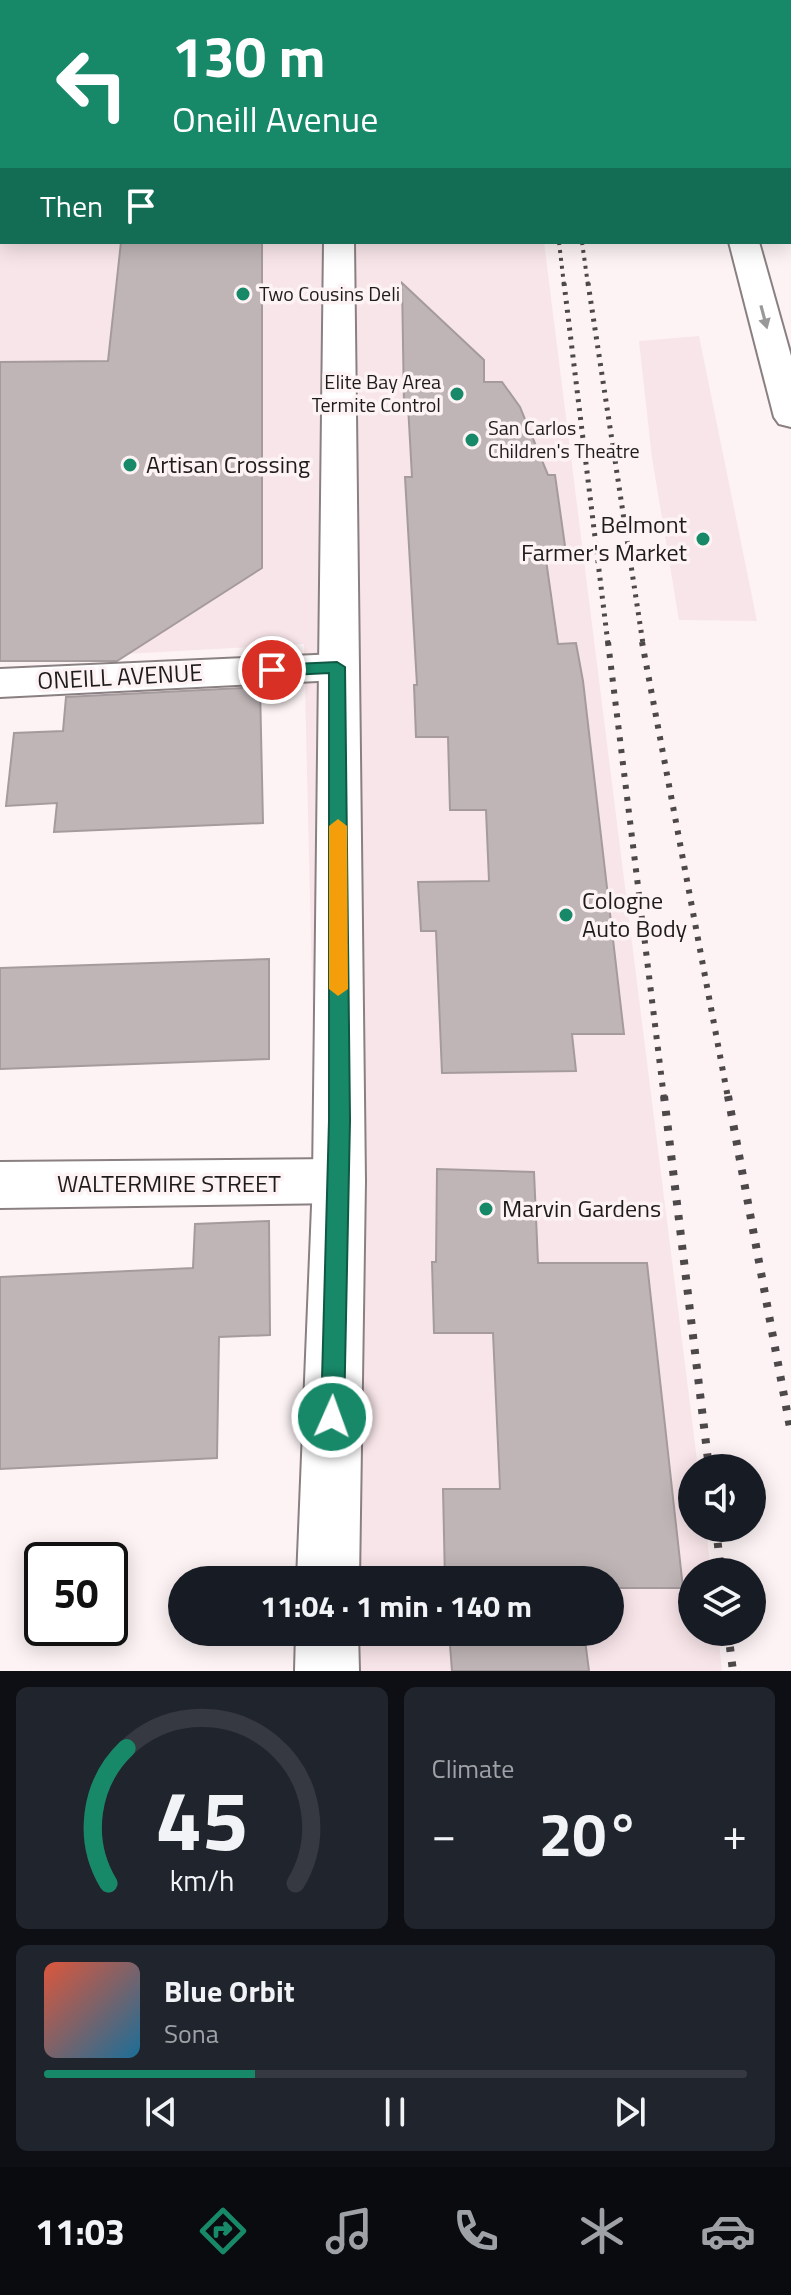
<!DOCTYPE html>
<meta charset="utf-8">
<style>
body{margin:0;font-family:"Titillium Web",sans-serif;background:#20242c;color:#f1f3f6;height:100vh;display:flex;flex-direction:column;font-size:30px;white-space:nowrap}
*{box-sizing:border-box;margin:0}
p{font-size:26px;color:#9ea1a6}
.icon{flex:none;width:44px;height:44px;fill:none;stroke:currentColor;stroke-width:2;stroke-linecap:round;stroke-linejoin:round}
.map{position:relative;height:1671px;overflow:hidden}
.drawer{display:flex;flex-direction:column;gap:16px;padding:16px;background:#0d0f14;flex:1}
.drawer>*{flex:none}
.top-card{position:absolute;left:0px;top:0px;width:792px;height:244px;box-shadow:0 4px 20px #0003;background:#178969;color:#fff;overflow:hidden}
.buttons{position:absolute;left:678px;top:1454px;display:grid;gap:16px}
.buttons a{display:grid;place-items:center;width:88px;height:88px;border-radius:50%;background:#171b24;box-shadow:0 4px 20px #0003;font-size:40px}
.speed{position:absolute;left:24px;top:1542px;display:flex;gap:16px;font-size:40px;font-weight:700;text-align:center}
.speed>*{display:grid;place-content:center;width:104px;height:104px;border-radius:50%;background:#171b24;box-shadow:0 4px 20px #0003;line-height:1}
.speed .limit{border:4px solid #111;border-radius:12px;background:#fff;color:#111}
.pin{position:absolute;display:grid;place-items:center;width:68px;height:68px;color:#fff;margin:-34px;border:4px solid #fff;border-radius:50%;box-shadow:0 2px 8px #0007}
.me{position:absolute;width:88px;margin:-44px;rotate:2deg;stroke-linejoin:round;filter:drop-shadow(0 0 6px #0008)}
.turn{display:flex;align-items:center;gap:28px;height:168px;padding:0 40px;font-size:36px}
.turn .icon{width:104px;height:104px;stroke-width:2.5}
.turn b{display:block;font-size:56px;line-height:68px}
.then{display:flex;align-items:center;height:76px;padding:0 40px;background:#0003;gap:16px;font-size:30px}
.big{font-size:60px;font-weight:700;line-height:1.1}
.drawer .card{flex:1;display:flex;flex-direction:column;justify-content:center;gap:12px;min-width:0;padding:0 28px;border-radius:12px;background:#20242c}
.drawer .dial{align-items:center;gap:0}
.dial svg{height:208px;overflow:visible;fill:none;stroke:#363941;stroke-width:7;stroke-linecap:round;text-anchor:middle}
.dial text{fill:#f1f3f6;stroke:none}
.song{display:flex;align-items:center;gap:24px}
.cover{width:96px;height:96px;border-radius:12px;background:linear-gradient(135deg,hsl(10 70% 55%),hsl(200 70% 35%))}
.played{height:8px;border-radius:4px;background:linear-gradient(90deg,#178969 30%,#363941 30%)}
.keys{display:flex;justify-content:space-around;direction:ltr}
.heat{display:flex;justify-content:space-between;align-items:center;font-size:44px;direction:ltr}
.drawer .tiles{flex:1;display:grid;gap:16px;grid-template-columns:1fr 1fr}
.card:last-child{grid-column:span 2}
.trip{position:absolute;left:168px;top:1566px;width:456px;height:80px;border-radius:40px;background:#171b24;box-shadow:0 4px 20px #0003;font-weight:700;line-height:80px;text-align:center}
.tab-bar{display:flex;height:128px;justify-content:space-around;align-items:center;background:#090b0e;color:#9ea1a6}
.tab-bar .icon{width:56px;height:56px}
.tab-bar .current{color:#178969}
.tab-bar b{font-size:36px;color:#f1f3f6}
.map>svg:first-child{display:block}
.built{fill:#f8e5e9}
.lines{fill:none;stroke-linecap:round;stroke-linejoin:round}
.stream{fill:#728d82;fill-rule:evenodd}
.building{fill:#bfb5b7;stroke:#a59b9d;stroke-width:2}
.minor-casing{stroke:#8a8082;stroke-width:4}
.major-casing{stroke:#8a8082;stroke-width:4}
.minor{fill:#fff;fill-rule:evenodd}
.major{fill:#fff;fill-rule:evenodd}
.rail-far3{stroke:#4d4849;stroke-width:4;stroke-dasharray:3 5;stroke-linecap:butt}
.rail-far2{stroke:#4d4849;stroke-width:5;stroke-dasharray:3 6;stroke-linecap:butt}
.rail-far1{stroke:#4d4849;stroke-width:6;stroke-dasharray:4 8;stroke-linecap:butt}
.rail{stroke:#4d4849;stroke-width:8;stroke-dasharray:5 10;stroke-linecap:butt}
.oneway{fill:#9a9999}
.route{fill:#178969;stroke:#0f5944;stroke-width:2}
.slow{fill:#f59e0b}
.poi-dot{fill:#178969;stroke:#fdf3f5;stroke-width:3}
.labels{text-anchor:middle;stroke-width:7;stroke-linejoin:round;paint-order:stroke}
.far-poi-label{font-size:20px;fill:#1f1c1c;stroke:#fdf3f5;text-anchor:start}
.poi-label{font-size:24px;fill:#1f1c1c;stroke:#fdf3f5;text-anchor:start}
.street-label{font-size:24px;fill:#1f1c1c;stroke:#fdf3f5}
</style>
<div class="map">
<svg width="791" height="1671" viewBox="0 0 791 1671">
<rect width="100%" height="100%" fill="#fdf3f5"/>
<!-- built -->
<g class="built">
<path d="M0 0H513L2 2V242H544L698 1468H692V1528H706L711 1572H692V1632H718L722 1671H328L327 1632H610V1580H326L304 644 0 661Z"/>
<path d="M699 336 757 621 679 620 652 458 639 341Z"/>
</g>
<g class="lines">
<!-- stream -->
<path class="stream" d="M623 0H634L636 2H625Z"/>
</g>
<!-- building -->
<g class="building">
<path d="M121 242H262V568L117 661H0V362L108 361Z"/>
<path d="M402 283 484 360V382H502L520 407 548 475H555L566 553H545L558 644 576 643 583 681 624 1034H572L576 1071 442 1073 436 931H421L418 882 489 881 486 810H450L448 737H416L414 685H417L405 477H412L408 405H404Z"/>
<path d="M260 687 263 823 54 832 57 803 6 806 14 733 63 731 66 697Z"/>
<path d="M269 959V1059L0 1069V968Z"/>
<path d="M437 1169 534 1172 538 1263H647L683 1588H610V1580H445L443 1489H500L493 1333H434L432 1262H436Z"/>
<path d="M269 1221 270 1335 219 1337 217 1458 0 1469V1277L193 1268 195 1224Z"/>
<path d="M449 1632H584L589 1671H452Z"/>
</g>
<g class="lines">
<!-- minor casing -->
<g class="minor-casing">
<g id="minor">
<path d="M337 654 351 658 357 667 351 676 337 680 0 697V669Z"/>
<path d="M339 1159 357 1165 365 1181 357 1197 339 1203 0 1208V1162Z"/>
</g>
</g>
<!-- major casing -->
<g class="major-casing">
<g id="major">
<rect x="332" y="0" width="24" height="2"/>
<rect x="669" y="0" width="24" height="2"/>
<rect x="731" y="0" width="24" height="2"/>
<rect x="0" y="33" width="2" height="16"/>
<rect x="790" y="127" width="1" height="19"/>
<path d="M324 242H354L365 1181 359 1580H297L313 1181Z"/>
<path d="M729 242H759L791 356V427L779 424 774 417Z"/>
<path d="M296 1632H358L359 1671H295Z"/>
</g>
</g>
<!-- minor -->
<use href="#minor" class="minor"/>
<!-- major -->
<use href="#major" class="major"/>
<!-- rail-far3 -->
<g class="rail-far3">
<path d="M559 242 564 285"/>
<path d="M582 242 588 285"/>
</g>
<!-- rail-far2 -->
<g class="rail-far2">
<path d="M564 283 608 644"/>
<path d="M588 283 643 644"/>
</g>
<!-- rail-far1 -->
<g class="rail-far1">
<path d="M608 642 664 1098"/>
<path d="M642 642 728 1098"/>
</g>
<!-- rail -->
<g class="rail">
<path d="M664 1096 709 1468"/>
<path d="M728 1096 791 1433"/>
<path d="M716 1528 721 1572"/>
<path d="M728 1632 733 1671"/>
</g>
</g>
<!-- one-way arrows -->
<defs><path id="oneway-solid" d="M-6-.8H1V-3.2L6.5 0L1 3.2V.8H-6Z" transform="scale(2)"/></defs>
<use class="oneway" href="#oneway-solid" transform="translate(764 317) rotate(75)"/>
<!-- route -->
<path class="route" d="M337 662 345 667 350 1120 344 1417 341 1425 332 1429 324 1425 321 1417 329 1120V673L272 676 263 670 272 665Z"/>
<!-- slow -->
<path class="slow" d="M338 819 347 826 348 989 338 996 329 989V826Z"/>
<!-- markers -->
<g class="poi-dot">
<circle cx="243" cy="294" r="8"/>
<circle cx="457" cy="394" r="8"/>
<circle cx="472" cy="440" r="8"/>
<circle cx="130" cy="465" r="8"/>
<circle cx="703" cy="539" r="8"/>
<circle cx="566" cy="915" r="8"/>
<circle cx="486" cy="1209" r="8"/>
</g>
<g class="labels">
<!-- far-poi labels -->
<g class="far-poi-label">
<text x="259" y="301">Two Cousins Deli</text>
<text x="441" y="389" text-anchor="end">Elite Bay Area<tspan x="441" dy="23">Termite Control</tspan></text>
<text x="488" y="435">San Carlos<tspan x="488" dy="23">Children's Theatre</tspan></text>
</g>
<!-- poi labels -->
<g class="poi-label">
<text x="146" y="473">Artisan Crossing</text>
<text x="687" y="533" text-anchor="end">Belmont<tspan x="687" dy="28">Farmer's Market</tspan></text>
<text x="582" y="909">Cologne<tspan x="582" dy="28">Auto Body</tspan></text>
<text x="502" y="1217">Marvin Gardens</text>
</g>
<!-- street labels -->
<g class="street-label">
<text transform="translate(120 677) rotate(-3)" y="8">ONEILL AVENUE</text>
<text x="169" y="1192">WALTERMIRE STREET</text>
</g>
</g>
</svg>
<div class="buttons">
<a><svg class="icon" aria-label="sound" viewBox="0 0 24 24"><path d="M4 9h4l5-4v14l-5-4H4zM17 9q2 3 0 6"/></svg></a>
<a><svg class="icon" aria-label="layers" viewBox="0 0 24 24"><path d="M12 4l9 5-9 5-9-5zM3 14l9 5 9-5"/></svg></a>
</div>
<div class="speed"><div class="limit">50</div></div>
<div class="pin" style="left:272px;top:670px;background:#d93025"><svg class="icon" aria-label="arrive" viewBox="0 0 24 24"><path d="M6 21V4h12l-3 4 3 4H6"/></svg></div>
<svg class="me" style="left:332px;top:1417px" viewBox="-20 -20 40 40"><circle r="17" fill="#178969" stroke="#fff" stroke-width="3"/><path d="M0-11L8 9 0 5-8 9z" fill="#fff"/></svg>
<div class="trip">11:04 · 1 min · 140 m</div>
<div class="top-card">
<div class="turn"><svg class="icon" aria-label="left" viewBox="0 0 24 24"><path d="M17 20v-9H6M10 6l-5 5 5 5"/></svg><div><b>130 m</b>Oneill Avenue</div></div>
<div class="then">Then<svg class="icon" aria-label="arrive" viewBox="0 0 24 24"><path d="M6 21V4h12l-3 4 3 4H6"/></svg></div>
</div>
</div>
<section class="drawer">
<div class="tiles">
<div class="card dial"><svg viewBox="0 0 100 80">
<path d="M14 69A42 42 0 1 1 86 69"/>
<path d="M14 69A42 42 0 0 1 21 17" stroke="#178969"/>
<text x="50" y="56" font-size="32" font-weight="700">45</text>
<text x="50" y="72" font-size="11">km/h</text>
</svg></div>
<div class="card"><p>Climate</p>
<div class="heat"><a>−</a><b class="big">20°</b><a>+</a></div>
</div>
<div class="card">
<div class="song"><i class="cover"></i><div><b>Blue Orbit</b><p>Sona</p></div></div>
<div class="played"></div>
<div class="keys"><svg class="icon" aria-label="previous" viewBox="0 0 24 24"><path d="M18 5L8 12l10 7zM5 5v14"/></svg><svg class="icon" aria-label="pause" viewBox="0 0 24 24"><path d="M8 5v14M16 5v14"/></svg><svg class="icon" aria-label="next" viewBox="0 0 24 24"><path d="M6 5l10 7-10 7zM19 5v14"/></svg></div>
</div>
</div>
</section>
<nav class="tab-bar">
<b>11:03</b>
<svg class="icon current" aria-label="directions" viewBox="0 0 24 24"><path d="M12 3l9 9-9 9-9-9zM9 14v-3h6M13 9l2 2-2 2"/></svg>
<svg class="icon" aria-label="music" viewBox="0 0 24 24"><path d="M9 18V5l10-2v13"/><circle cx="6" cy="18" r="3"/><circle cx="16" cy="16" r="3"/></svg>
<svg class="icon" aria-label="phone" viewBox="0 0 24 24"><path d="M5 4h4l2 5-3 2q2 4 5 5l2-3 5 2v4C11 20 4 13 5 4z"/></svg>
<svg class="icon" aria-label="climate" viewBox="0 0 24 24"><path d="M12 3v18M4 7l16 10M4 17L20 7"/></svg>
<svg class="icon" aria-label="car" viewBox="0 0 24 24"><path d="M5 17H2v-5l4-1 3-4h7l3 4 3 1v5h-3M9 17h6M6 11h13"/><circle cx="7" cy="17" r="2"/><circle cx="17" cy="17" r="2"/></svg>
</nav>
